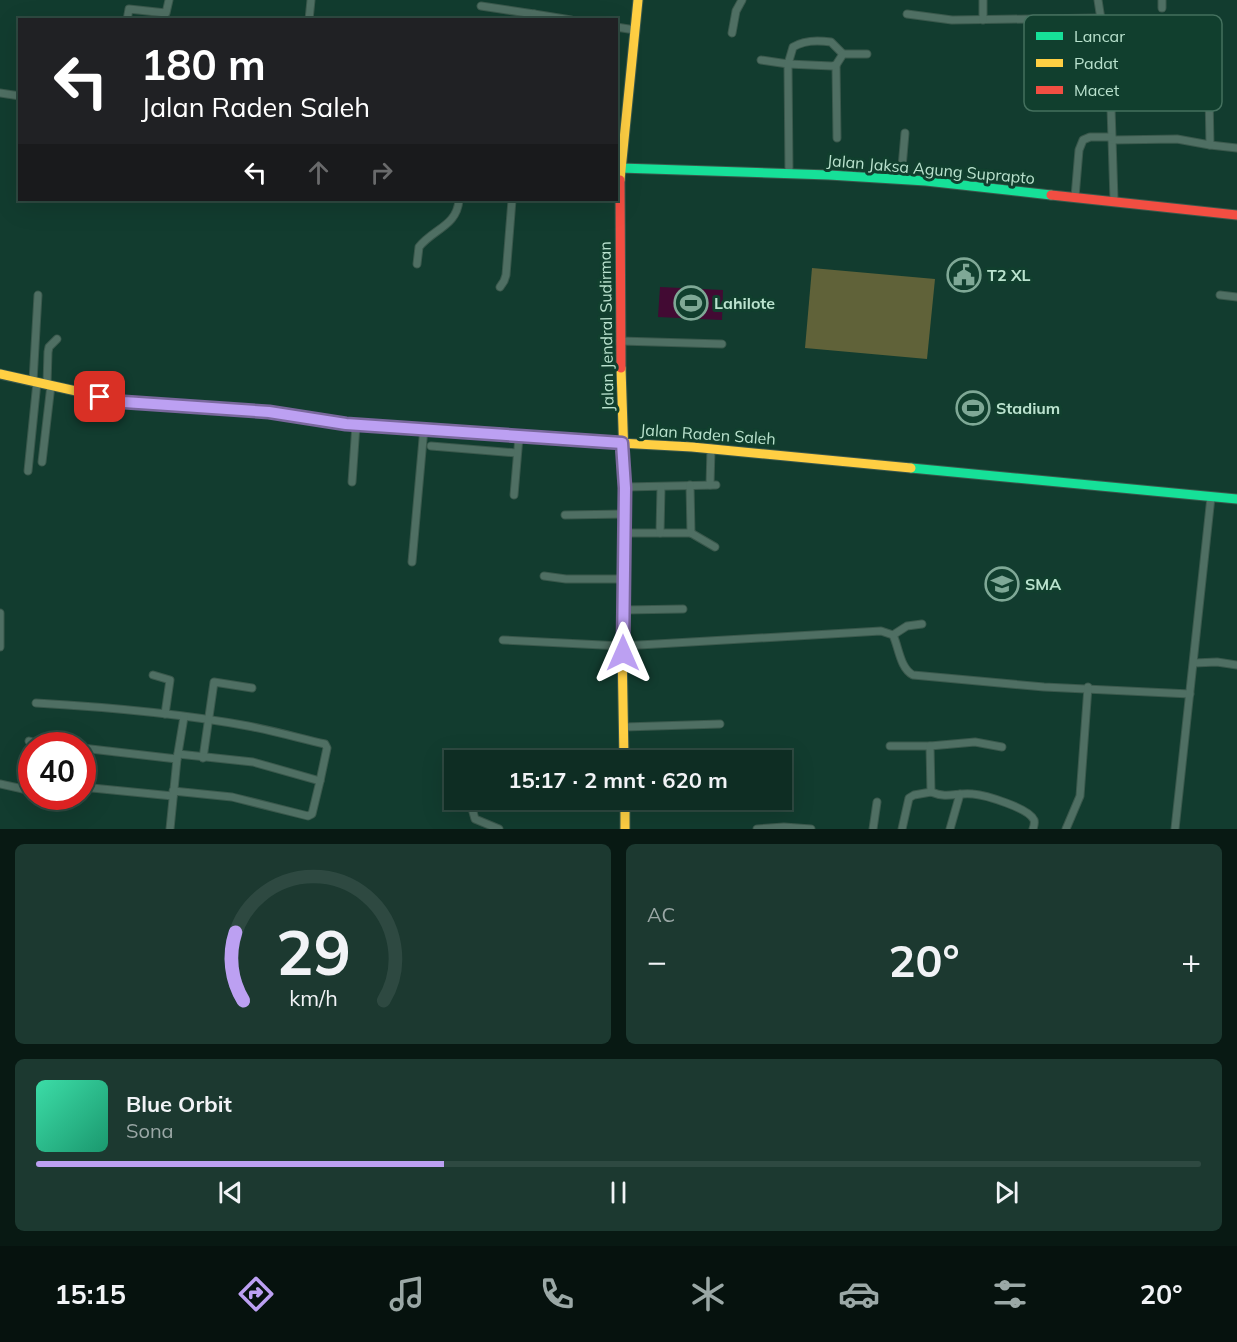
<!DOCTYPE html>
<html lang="id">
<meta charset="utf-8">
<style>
body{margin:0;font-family:Mulish,sans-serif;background:#1c3930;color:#f1f3f6;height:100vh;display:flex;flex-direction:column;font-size:22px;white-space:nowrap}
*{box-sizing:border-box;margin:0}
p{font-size:20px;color:#9ba8a6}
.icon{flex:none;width:33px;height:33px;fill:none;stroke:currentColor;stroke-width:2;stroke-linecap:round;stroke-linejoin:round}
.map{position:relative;height:829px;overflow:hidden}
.details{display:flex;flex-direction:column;gap:15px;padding:15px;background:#081913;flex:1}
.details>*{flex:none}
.guide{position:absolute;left:18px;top:18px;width:600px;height:183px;border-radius:0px;box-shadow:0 6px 24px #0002,0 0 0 2px #2e4941;background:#202124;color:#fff;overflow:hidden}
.speed{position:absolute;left:18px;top:732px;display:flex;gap:12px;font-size:30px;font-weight:700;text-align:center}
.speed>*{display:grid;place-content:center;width:78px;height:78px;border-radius:50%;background:#0e2d23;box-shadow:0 6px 24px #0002,0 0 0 2px #2e4941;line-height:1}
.speed .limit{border:9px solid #d22;background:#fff;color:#111}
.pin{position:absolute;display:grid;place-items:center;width:51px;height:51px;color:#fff;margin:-26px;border-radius:12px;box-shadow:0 3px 9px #0006}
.me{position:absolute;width:66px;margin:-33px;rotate:0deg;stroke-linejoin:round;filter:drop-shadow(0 0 4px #0008)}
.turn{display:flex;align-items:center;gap:21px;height:126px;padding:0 24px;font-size:27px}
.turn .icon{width:78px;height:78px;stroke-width:2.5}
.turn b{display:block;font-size:42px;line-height:51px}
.lanes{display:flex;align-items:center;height:57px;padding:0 24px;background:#0003;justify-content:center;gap:30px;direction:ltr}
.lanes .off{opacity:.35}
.big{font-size:45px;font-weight:700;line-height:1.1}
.details .widget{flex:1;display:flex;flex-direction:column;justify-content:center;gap:9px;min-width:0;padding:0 21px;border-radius:9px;background:#1c3930}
.details .dial{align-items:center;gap:0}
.dial svg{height:156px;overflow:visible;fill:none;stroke:#2e4941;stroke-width:7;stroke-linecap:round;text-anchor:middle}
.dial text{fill:#f1f3f6;stroke:none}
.song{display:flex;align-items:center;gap:18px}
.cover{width:72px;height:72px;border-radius:9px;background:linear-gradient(135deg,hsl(160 70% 55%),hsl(160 70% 35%))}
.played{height:6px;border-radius:3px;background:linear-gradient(90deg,#bca0f2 35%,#2e4941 35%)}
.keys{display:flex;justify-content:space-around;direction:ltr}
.heat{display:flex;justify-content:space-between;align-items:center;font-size:33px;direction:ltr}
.details .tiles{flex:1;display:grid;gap:15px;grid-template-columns:1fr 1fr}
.widget:last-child{grid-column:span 2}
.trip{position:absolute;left:444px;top:750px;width:348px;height:60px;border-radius:0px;background:#0e2d23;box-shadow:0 6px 24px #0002,0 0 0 2px #2e4941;font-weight:700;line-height:60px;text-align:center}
.dock{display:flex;height:96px;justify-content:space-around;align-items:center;background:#06120e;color:#9ba8a6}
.dock .icon{width:42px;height:42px}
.dock .active{color:#bca0f2}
.dock b{font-size:27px;color:#f1f3f6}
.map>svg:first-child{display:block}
.green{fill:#606239}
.water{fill:#420a33}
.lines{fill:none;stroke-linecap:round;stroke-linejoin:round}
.street-casing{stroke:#3a584c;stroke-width:9}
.fast-casing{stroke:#3a584c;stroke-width:11}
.slow-casing{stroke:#3a584c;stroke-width:11}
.jam-casing{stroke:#3a584c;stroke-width:11}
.street{stroke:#4f6f63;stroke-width:7}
.fast{stroke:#16e098;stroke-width:9}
.slow{stroke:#ffcf43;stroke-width:9}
.jam{stroke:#f24e42;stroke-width:9}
.route-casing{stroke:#7a689d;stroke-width:15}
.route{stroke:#bca0f2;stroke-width:10}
.labels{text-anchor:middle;stroke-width:6;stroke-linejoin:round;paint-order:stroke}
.street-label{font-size:16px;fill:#bae2ce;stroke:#113f2e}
.poi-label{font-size:16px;font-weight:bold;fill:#bae2ce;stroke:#113f2e;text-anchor:start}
.key{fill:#113f2e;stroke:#44705e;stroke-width:1.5}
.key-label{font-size:16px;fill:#bae2ce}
</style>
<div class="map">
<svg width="1237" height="829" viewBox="0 0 1237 829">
<rect width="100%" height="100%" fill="#123c2f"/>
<!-- green -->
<path class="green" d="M812 268 935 279 927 359 805 348Z"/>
<!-- water -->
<path class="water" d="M660 287 723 290 722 320 658 317Z"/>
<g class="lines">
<!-- street casing -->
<g class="street-casing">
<g id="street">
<path d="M1098 0 1110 77 1114 200"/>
<path d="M1162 0V8"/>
<path d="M481 6 534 14"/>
<path d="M907 14 952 20 1100 18"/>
<path d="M127 20 129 9 166 13 169 0"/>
<path d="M309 20 311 0"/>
<path d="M533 20 534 14 571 20"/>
<path d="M983 20V0"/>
<path d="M616 27 635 30"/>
<path d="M732 33 736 11 742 0"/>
<path d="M761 60 788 64 793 47C804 40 818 40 831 42L843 54"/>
<path d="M836 65 837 138"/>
<path d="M0 93 20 96"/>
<path d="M1209 94 1210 145"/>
<path d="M1112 140 1177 139 1210 145 1237 148"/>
<path d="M789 174 788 64 832 66 836 65 843 54H867"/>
<path d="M901 179 905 133"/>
<path d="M1075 197 1079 150 1083 140 1090 137H1112"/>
<path d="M417 264 419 247C433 229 457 226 459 200"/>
<path d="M500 287 504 281 506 275 512 200"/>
<path d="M1220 295 1237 297"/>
<path d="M620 341 722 344"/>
<path d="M33 381 38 295"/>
<path d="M47 384 48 352 49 347 57 339"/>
<path d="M431 446 517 453"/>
<path d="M42 462 51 385"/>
<path d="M28 471 37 382"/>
<path d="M352 482 356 425"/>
<path d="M710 485 711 448"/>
<path d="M625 487 716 485"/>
<path d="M514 495 519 437"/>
<path d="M565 515 625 514"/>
<path d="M625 533H691L690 485"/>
<path d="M660 533 661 487"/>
<path d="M691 533 715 547"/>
<path d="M412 562 424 428"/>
<path d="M544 576 566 579H624"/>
<path d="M623 610 683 609"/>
<path d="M893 635 907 626 922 624"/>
<path d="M503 640 622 646 881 631 893 635C899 648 900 668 913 675L1044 687 1190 694"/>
<path d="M0 647V613"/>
<path d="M1194 663 1217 662 1237 665"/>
<path d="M153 675 170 680 165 714"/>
<path d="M36 703C106 707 178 713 248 726 274 731 299 738 325 744L327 748 320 781"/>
<path d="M624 727 720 724"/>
<path d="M29 741 47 746"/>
<path d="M890 746H930L931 792 914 795 909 798 902 829"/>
<path d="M930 746 975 742 1002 747"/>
<path d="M82 748 177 759"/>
<path d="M203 758 214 682 252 688"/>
<path d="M0 784 32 791"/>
<path d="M82 787 173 796"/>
<path d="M173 791 232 797 308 816 312 814 320 781 253 762 178 754"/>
<path d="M931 792C948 799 957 792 973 794 985 795 1029 808 1034 820 1035 823 1034 826 1033 829"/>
<path d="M479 800 473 812 475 819 499 829"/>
<path d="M170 829 177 759 184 717"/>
<path d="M757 829 784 827 811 829"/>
<path d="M873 829 877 802"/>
<path d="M950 829 960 794"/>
<path d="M1066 829 1080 796 1088 687"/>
<path d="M1175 829 1211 497"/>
</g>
</g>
<!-- fast casing -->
<g class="fast-casing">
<g id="fast">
<path d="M620 168 829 175 926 181 1051 195"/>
<path d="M242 410 269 412 356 425 565 440"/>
<path d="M911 468 1237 499"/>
</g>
</g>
<!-- slow casing -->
<g class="slow-casing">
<g id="slow">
<path d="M620 180 638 0"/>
<path d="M621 368 625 487 622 646 624 760"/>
<path d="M0 374 125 402 242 410"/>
<path d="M565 440 692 447 911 468"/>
<path d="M625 800V829"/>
</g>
</g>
<!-- jam casing -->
<g class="jam-casing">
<g id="jam">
<path d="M620 180 621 368"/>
<path d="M1051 195 1237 215"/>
</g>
</g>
<!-- street -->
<use href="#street" class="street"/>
<!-- fast -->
<use href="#fast" class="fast"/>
<!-- slow -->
<use href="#slow" class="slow"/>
<!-- jam -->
<use href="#jam" class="jam"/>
</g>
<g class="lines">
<!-- route casing -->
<g class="route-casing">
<path id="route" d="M100 397 124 402 269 412 346 424 622 443 625 488 623 653"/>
</g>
<!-- route -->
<use href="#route" class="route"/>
</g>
<!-- icons -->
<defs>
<g id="civic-ring" transform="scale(1.725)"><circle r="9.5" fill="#113f2e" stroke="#7fa896" stroke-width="1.5"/><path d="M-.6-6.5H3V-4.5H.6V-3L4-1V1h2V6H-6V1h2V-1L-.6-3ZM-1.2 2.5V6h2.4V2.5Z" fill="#7fa896"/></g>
<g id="stadium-ring" transform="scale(1.725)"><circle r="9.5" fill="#113f2e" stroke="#7fa896" stroke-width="1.5"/><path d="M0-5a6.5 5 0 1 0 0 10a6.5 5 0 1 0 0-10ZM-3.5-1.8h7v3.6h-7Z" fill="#7fa896"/></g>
<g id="school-ring" transform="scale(1.725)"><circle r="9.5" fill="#113f2e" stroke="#7fa896" stroke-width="1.5"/><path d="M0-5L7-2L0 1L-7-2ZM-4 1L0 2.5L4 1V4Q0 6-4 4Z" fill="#7fa896"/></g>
</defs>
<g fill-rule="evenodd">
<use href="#civic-ring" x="964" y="275"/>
<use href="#stadium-ring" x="691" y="303"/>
<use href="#stadium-ring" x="973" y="408"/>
<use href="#school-ring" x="1002" y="584"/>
</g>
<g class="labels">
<!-- street labels -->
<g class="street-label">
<text transform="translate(931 169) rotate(5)" y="6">Jalan Jaksa Agung Suprapto</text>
<text transform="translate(606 326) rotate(-91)" y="6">Jalan Jendral Sudirman</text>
<text transform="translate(708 434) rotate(4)" y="6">Jalan Raden Saleh</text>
</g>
<!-- poi labels -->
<g class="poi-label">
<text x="987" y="281">T2 XL</text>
<text x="714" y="309">Lahilote</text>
<text x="996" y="414">Stadium</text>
<text x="1025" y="590">SMA</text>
</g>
</g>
<!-- legend -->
<rect x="1024" y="15" width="198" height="96" rx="9" class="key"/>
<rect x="1036" y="32" width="27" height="8" fill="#16e098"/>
<rect x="1036" y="59" width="27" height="8" fill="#ffcf43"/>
<rect x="1036" y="86" width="27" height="8" fill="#f24e42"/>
<g class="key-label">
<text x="1074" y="42">Lancar</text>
<text x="1074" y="69">Padat</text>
<text x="1074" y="96">Macet</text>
</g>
</svg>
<div class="speed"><div class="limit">40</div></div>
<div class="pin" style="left:100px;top:397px;background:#d93025"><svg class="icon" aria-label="arrive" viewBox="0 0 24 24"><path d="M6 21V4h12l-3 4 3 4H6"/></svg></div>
<svg class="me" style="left:623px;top:653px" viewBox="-20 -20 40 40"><path d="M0-17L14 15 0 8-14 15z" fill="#bca0f2" stroke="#fff" stroke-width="4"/></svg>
<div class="trip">15:17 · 2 mnt · 620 m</div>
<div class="guide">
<div class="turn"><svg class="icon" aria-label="left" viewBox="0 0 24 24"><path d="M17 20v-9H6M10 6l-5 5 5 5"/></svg><div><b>180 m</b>Jalan Raden Saleh</div></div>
<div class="lanes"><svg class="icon" aria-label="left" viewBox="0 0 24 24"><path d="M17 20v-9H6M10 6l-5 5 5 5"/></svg><svg class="icon off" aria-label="ahead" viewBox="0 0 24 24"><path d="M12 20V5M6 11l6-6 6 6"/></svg><svg class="icon off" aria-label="right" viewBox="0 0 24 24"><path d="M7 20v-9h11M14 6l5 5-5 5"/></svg></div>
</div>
</div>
<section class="details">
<div class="tiles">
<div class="widget dial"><svg viewBox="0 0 100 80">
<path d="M14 69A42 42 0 1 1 86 69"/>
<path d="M14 69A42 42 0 0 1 10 34" stroke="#bca0f2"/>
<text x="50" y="56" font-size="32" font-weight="700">29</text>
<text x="50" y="72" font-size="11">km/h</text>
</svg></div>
<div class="widget"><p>AC</p>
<div class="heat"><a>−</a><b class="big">20°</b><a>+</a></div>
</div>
<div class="widget">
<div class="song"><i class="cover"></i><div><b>Blue Orbit</b><p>Sona</p></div></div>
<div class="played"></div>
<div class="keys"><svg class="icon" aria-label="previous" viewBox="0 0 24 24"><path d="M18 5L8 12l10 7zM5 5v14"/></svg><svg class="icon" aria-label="pause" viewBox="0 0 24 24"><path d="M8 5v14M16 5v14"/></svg><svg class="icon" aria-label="next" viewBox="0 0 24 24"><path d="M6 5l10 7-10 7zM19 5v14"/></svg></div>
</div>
</div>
</section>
<nav class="dock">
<b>15:15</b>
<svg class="icon active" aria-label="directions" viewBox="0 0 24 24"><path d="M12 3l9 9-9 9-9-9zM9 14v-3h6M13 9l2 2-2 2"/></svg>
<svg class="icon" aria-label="music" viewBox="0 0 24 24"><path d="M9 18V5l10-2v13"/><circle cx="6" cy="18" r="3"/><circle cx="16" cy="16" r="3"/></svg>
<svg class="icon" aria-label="phone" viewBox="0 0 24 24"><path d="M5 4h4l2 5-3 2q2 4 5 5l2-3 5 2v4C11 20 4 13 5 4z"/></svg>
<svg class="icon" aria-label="climate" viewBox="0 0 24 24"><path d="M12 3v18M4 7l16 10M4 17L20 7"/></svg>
<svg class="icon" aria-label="car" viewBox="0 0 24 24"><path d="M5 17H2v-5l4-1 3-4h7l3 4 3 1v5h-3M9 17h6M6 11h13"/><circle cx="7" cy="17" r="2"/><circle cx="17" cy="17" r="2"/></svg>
<svg class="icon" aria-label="filters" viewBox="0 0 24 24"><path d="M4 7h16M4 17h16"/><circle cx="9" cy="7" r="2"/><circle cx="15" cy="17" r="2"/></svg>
<b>20°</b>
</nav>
